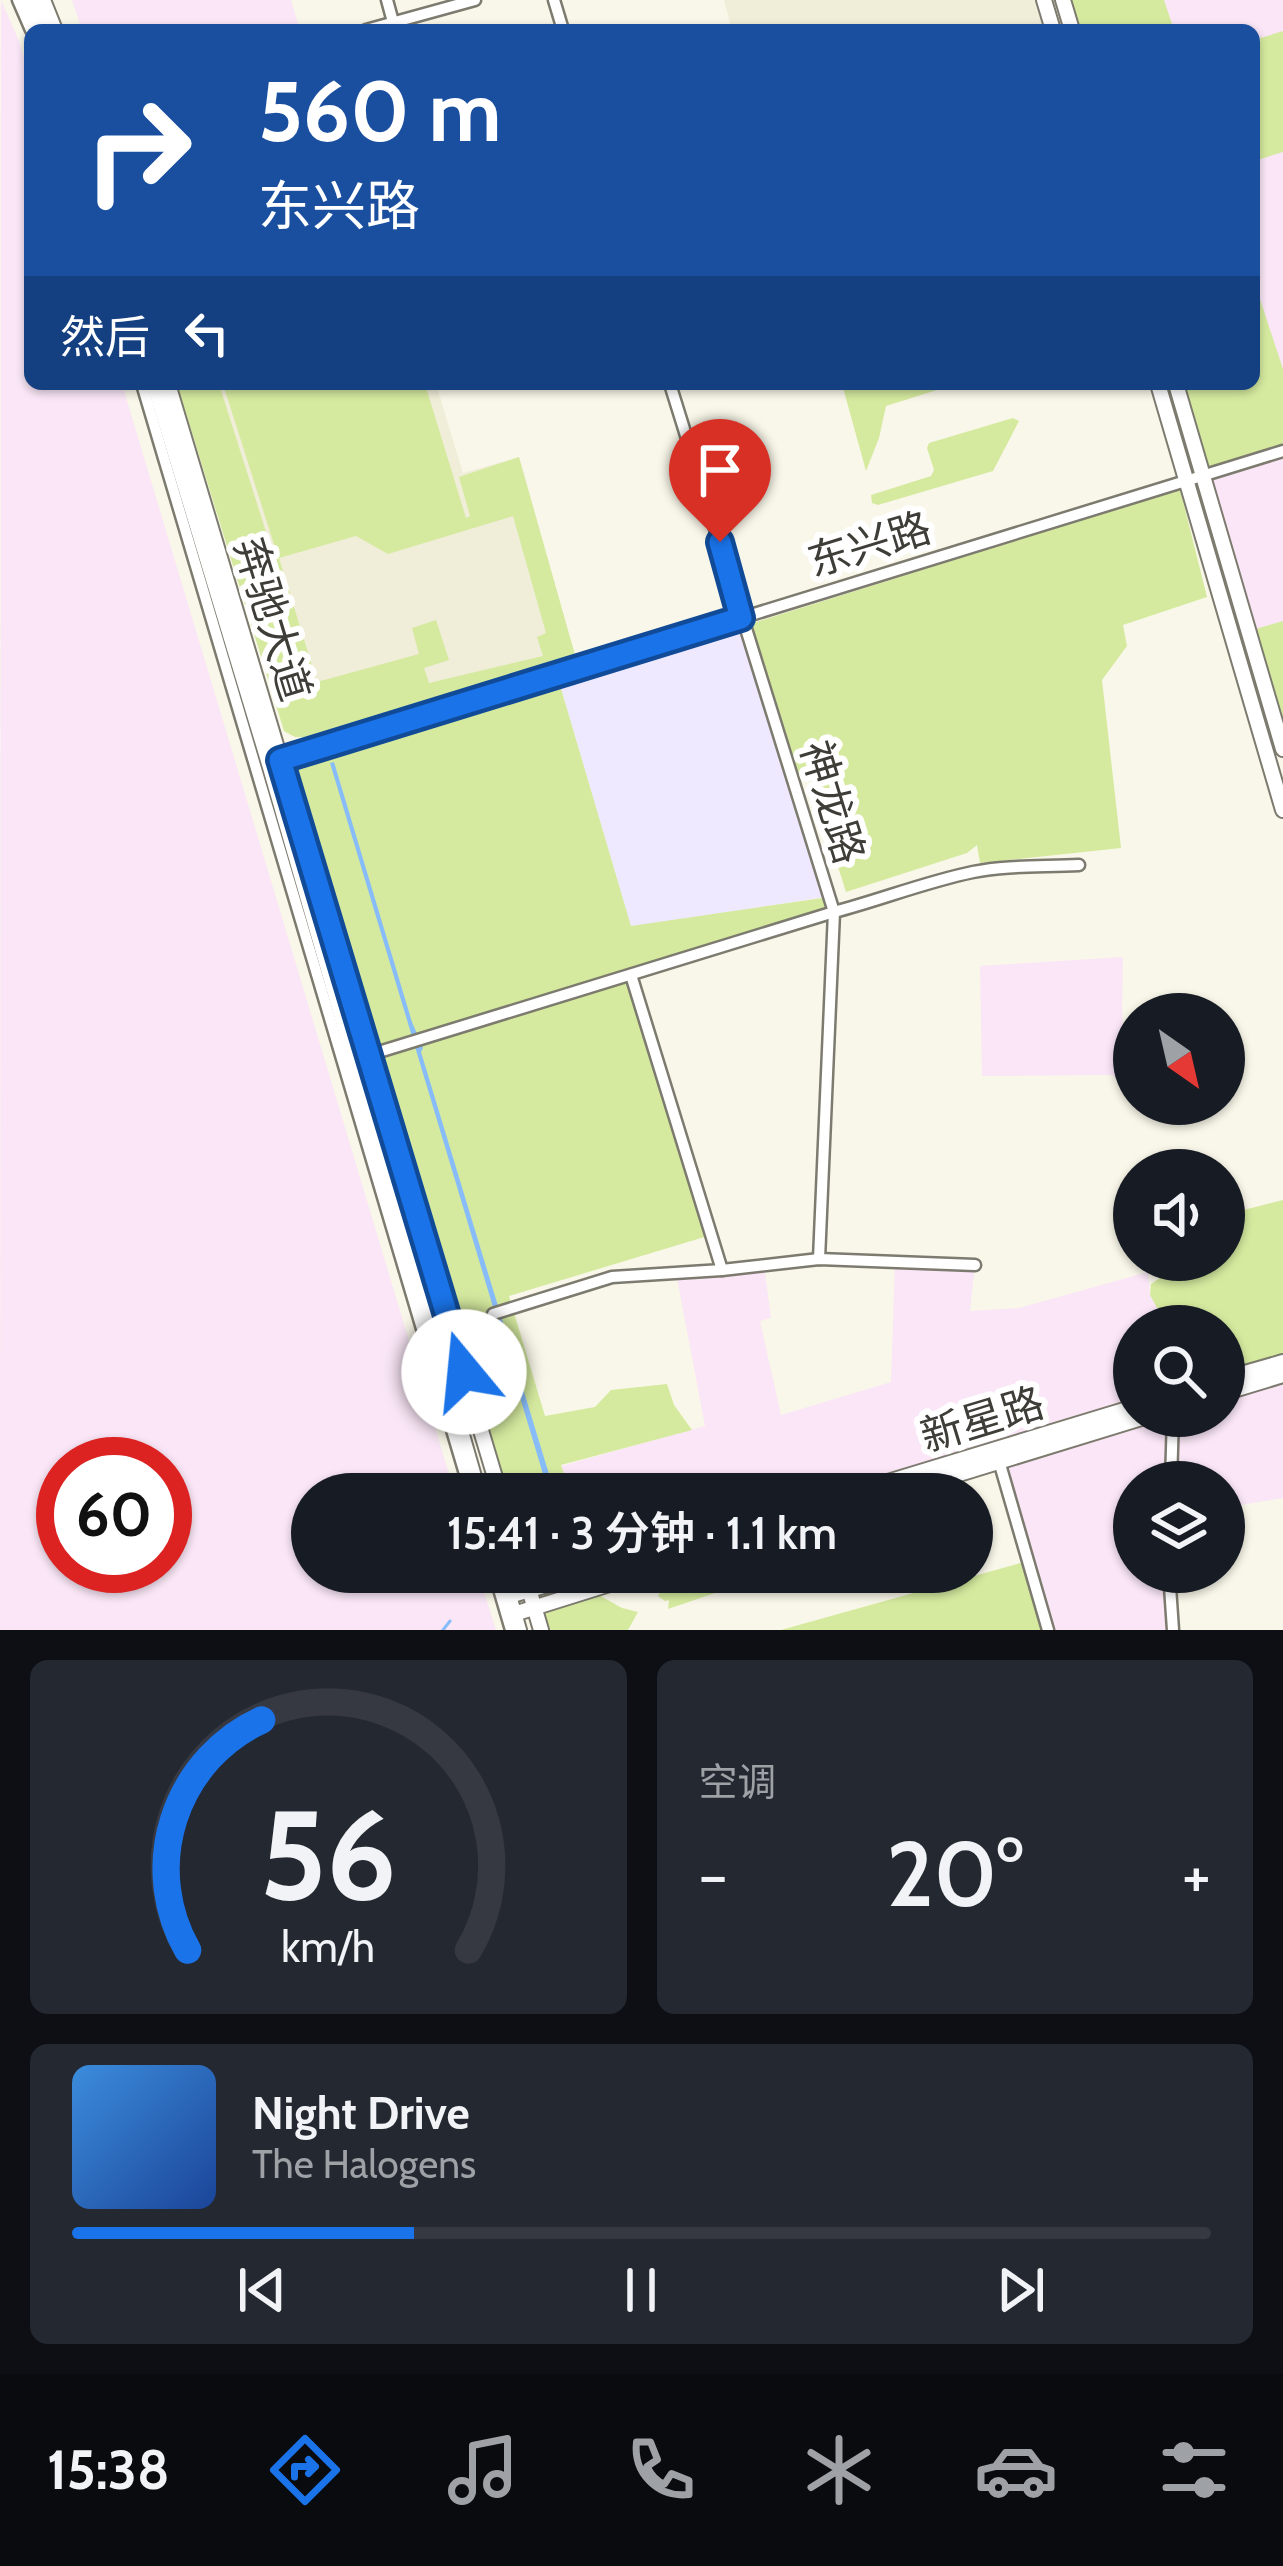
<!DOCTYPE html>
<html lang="zh">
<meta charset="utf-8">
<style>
body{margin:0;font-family:Cabin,"Noto Sans SC",sans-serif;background:#242831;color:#f1f3f6;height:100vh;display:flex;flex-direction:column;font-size:45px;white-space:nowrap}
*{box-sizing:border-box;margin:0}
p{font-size:39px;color:#9ea1a6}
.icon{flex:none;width:66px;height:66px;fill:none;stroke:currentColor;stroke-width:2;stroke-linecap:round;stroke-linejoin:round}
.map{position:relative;height:1630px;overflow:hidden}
.sheet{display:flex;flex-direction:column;gap:30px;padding:30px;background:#0d0f14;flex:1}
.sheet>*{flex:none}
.hud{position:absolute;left:24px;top:24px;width:1236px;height:366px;border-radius:18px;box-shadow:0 3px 9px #0004;background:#1a4fa0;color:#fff;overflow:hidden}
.needle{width:78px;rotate:146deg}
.buttons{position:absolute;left:1113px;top:993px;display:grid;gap:24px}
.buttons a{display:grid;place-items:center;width:132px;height:132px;border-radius:50%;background:#171b24;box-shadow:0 3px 9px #0004;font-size:60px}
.speed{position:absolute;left:36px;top:1437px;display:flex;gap:24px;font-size:60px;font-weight:700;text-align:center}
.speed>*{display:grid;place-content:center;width:156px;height:156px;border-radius:50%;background:#171b24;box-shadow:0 3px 9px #0004;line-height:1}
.speed .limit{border:18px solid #d22;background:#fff;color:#111}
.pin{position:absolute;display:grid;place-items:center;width:102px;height:102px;color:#fff;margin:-123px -51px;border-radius:50% 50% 50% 0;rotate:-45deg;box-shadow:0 0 12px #0007}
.pin .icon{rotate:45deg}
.me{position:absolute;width:132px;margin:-66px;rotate:343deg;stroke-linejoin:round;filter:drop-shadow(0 0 9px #0008)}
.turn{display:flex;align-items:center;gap:42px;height:252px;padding:0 36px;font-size:54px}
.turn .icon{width:156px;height:156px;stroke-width:2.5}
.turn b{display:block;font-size:84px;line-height:102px}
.then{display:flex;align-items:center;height:114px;padding:0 36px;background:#0003;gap:24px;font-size:45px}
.big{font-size:90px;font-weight:600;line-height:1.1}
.sheet .tile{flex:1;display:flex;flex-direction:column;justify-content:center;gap:18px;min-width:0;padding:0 42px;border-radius:18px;background:#242831}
.sheet .dial{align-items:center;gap:0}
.dial svg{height:312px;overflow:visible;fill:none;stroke:#363941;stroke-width:7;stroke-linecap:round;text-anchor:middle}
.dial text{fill:#f1f3f6;stroke:none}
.song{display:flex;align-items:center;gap:36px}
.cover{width:144px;height:144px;border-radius:18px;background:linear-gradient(135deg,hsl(210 70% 55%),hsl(220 70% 35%))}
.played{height:12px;border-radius:6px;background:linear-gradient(90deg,#1a73e8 30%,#363941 30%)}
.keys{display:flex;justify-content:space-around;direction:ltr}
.heat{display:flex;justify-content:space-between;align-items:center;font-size:66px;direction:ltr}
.sheet .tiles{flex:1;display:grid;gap:30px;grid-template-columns:1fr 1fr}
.tile:last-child{grid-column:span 2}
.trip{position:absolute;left:291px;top:1473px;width:702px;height:120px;border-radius:60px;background:#171b24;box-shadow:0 3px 9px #0004;font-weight:600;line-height:120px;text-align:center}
.dock{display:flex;height:192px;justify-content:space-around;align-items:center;background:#090b0e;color:#9ea1a6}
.dock .icon{width:84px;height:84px}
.dock .selected{color:#1a73e8}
.dock b{font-size:54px;color:#f1f3f6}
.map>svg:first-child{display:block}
.commercial{fill:#efe9ff}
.industrial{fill:#fae6f6;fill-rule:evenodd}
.built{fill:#f0edd8}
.green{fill:#d5ea9f;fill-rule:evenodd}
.water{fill:#88bcf9}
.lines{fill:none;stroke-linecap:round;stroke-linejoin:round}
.stream{stroke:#88bcf9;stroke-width:3}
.minor-casing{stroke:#7d7b6f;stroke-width:15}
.major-casing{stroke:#7d7b6f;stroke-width:18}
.minor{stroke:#fff;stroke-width:10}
.major{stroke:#fff;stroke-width:14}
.route-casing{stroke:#114b97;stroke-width:30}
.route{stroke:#1a73e8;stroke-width:21}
.labels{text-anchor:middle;stroke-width:12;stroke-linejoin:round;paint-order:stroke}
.street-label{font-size:42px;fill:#3e3d38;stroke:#fff}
</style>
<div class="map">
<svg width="1283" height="1630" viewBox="0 0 1283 1630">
<rect width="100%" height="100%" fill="#f9f7e9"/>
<!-- commercial -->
<path class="commercial" d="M741 618 825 897 631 927 557 675Z"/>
<!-- industrial -->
<g class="industrial">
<path d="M1 0 19 41 30 78V384H122L455 1494H312V1572H478L496 1630H0ZM165 1464V1566H63V1464Z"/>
<path d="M72 0H291L300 30H82Z"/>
<path d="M1063 0H1283V750L1176 384H1254V30H1072Z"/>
<path d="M1123 957 1122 1009 1127 1087 1112 1075 982 1076 980 966Z"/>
<path d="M895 1262 975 1265 970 1311 1019 1308 1148 1272 1150 1295 1190 1314 1189 1326H1134V1407L848 1494H571L561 1466 705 1426 676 1273 764 1265 771 1318 760 1321 781 1415 891 1382Z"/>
<path d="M1283 1375V1498L1224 1508V1482H1134V1572H1169L1173 1630H1048L999 1461 1148 1416H1224V1393Z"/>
</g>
<!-- built -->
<g class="built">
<path d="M724 0H1037L1046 30H732Z"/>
<path d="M219 384H436L463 473 519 457 575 655 328 730Z"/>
</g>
<!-- green -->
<g class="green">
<path d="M1063 0H1164L1174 30H1072Z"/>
<path d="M1283 31V152L1254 161V40Z"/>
<path d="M1254 281 1283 369V451L1203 476 1176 384H1254Z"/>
<path d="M177 384H219L275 560 278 557 223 384H425L466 518 470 516 459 477 519 457 575 655 307 737H295L284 731ZM513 516 546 633 537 637 543 656 429 683 424 668 449 660 436 620 412 628 419 654 317 682 279 558 356 536 388 554Z"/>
<path d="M842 384H956L886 406 879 438 866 471Z"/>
<path d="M1013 418 1019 421 993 471 878 505 872 503 871 495 931 476 934 470 927 448 929 443Z"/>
<path d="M1180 489 1207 597 1123 625 1127 646 1102 680 1121 848 980 863 977 845 967 853 846 892 809 775 800 777 750 624Z"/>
<path d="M1283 621V726L1248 631Z"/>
<path d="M557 675 631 926 829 897 834 912 631 975 711 1235 509 1296 545 1416 595 1407 611 1390 667 1384 674 1405 692 1430 561 1465 571 1494H500L280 760Z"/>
<path d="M1283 1200V1362L1224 1379V1326H1189L1190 1314H1176L1157 1308 1150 1295 1151 1284 1163 1276 1165 1260H1224V1215Z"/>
<path d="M1028 1561 1048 1630H781Z"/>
<path d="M671 1572H757L759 1578 668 1609 669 1600 665 1601 658 1596Z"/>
<path d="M590 1590 622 1608 638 1612 628 1630H541L534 1608Z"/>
</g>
<!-- water -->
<path class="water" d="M334 762 412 1022 423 1048 421 1052 555 1494H549L330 763Z"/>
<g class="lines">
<!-- stream -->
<path class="stream" d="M443 1630 450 1621"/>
<!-- minor casing -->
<g class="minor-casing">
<g id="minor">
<path d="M18 0 31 30"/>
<path d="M387 0 393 22"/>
<path d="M554 0 563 30"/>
<path d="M366 30 475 0"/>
<path d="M142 384 471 1494"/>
<path d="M277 761 1283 451"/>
<path d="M369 1055 834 912 670 384"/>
<path d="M819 1259 834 912C880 900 925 882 973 872 1007 865 1044 867 1079 865"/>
<path d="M722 1270 819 1259 975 1265"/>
<path d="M493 1314 612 1277 722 1270 631 975"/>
<path d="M999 1461 1048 1630"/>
<path d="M1171 1482 1173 1416"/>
<path d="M494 1572 511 1630"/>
<path d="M1169 1572 1173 1630"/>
</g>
</g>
<!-- major casing -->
<g class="major-casing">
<g id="major">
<path d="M29 0 42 30"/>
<path d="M43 0 55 30"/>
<path d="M1044 0 1053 30"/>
<path d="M1063 0 1072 30"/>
<path d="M154 384 269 764 479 1494"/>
<path d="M168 384 500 1494"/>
<path d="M1158 384 1283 810"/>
<path d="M1176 384 1283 749"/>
<path d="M1224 1379 1283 1362"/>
<path d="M1224 1393 1283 1375"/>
<path d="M848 1494 1134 1407"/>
<path d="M894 1494 1148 1416"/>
<path d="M502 1572 519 1630"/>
<path d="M524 1572 541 1630"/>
<path d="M509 1596 592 1572"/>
<path d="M514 1614 648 1572"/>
</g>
</g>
<!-- minor -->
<use href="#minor" class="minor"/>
<!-- major -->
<use href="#major" class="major"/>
</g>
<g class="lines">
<!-- route casing -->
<g class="route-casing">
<path id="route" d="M464 1372 280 760 741 618 720 542"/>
</g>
<!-- route -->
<use href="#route" class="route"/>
</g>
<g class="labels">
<!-- street labels -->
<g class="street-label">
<text transform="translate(869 544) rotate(-17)" y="15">东兴路</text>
<text transform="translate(273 619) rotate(73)" y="15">奔驰大道</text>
<text transform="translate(833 802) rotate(73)" y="15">神龙路</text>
<text transform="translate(982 1419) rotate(-17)" y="15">新星路</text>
</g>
</g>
</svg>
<div class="buttons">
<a><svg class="needle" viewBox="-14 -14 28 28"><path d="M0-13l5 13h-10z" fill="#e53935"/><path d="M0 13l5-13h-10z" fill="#9ea1a6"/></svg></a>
<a><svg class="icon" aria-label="sound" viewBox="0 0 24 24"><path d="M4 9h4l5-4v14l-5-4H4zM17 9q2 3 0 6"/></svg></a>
<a><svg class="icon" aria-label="search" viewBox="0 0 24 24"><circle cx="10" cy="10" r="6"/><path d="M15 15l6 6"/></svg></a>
<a><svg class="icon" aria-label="layers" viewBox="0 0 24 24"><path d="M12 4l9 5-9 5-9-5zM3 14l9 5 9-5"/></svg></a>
</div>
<div class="speed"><div class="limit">60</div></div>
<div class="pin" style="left:720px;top:542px;background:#d93025"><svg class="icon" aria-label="arrive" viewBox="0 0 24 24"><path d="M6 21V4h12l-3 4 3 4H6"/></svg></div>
<svg class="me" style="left:464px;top:1372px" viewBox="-20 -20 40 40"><circle r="19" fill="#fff"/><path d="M0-13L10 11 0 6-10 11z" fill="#1a73e8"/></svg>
<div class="trip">15:41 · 3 分钟 · 1.1 km</div>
<div class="hud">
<div class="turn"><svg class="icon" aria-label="right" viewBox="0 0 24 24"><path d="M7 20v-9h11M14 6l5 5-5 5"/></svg><div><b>560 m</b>东兴路</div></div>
<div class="then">然后<svg class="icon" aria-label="left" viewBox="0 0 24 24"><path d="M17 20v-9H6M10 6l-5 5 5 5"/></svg></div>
</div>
</div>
<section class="sheet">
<div class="tiles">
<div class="tile dial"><svg viewBox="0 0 100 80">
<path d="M14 69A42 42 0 1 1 86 69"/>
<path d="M14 69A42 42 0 0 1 33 10" stroke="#1a73e8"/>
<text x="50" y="56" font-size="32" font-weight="700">56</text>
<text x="50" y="72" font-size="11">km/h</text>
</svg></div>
<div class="tile"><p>空调</p>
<div class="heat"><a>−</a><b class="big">20°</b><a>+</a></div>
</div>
<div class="tile">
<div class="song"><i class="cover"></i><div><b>Night Drive</b><p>The Halogens</p></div></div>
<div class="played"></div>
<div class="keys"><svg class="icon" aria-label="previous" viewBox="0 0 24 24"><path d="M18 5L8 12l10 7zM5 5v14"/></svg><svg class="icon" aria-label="pause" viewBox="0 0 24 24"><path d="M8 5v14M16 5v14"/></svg><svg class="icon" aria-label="next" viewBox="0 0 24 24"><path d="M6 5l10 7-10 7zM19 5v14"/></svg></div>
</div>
</div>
</section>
<nav class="dock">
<b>15:38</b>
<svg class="icon selected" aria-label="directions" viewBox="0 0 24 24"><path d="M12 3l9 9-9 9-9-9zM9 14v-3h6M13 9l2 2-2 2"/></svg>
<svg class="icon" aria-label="music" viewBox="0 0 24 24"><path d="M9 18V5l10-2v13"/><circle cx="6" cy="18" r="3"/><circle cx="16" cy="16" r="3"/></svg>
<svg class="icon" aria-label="phone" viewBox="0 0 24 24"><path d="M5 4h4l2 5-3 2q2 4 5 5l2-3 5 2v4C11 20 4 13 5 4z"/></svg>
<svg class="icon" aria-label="climate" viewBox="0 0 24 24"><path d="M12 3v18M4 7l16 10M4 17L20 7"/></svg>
<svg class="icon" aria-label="car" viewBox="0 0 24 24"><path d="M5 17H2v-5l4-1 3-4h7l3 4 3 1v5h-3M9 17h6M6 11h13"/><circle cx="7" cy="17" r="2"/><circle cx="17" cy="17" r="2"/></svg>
<svg class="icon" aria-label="filters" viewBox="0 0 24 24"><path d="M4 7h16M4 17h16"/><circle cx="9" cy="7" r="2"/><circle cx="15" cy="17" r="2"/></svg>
</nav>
